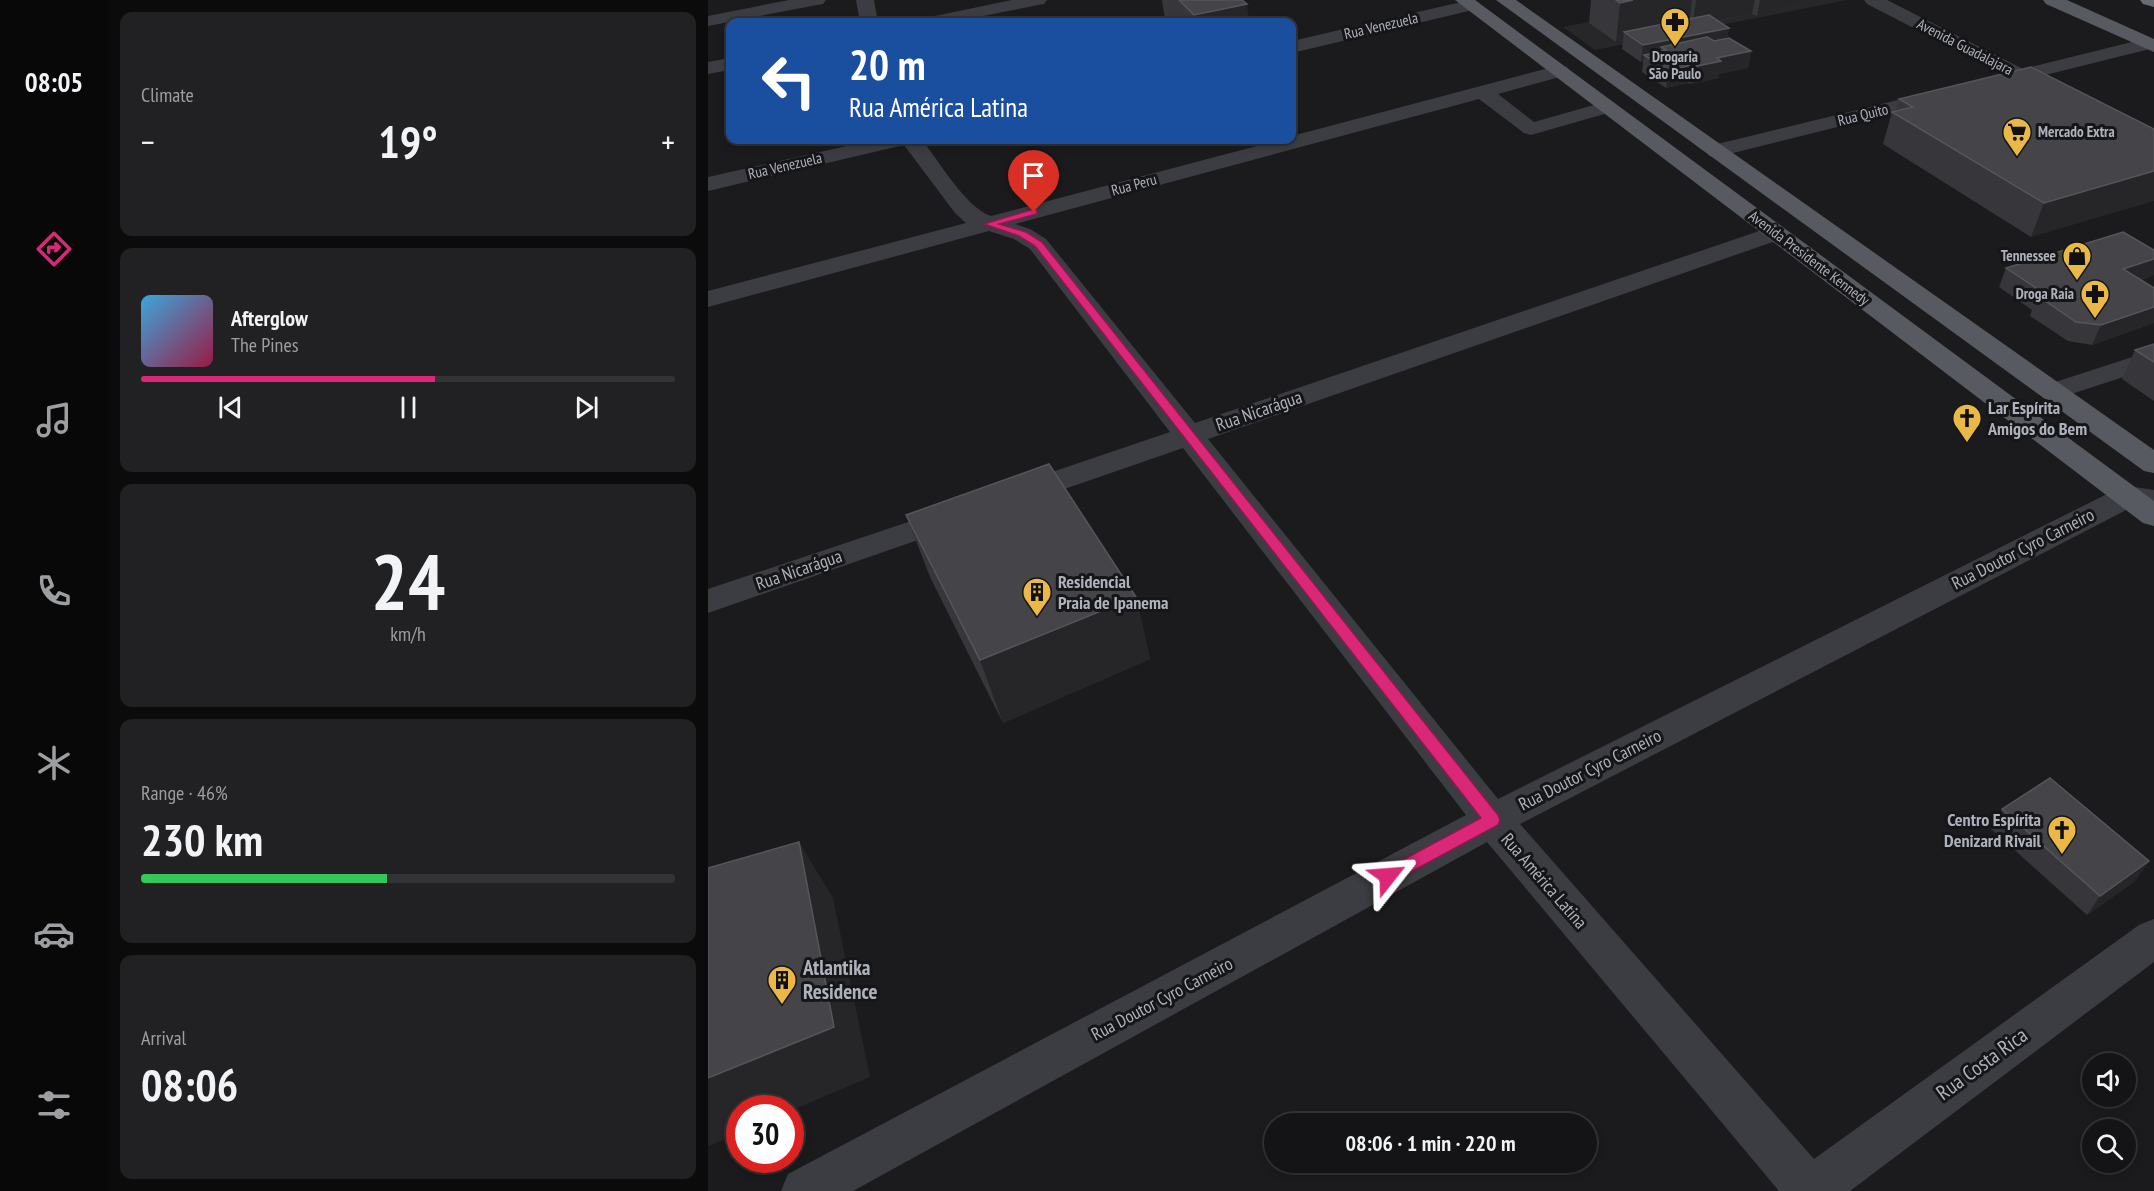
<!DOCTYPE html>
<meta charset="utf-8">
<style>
body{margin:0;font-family:"PT Sans Narrow",sans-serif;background:#212123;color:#f1f3f6;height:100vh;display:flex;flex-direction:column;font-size:22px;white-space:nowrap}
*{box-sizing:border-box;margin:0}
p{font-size:20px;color:#9d9ea1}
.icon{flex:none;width:33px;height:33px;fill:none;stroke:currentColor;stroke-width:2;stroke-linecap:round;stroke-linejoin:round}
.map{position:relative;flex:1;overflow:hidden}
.side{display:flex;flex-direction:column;gap:12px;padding:12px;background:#0b0b0c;width:600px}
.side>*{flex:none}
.top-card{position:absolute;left:18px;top:18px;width:570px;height:126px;border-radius:12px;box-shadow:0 3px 9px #0003,0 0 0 2px #333335;background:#1a4fa0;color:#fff;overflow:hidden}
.controls{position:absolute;left:1374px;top:1053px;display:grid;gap:12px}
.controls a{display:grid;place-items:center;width:54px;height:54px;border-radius:50%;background:#141416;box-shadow:0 3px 9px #0003,0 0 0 2px #333335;font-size:30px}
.speed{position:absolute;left:18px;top:1095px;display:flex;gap:12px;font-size:30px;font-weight:700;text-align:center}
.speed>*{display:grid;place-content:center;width:78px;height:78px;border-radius:50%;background:#141416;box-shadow:0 3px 9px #0003,0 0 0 2px #333335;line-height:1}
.speed .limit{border:9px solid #d22;background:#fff;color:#111}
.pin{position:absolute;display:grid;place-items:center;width:51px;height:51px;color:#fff;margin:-62px -26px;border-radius:50% 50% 50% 0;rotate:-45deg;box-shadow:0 0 6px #0007}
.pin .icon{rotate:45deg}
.me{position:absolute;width:66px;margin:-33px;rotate:62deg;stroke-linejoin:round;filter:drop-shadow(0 0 4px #0008)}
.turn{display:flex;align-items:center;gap:21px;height:126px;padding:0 24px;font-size:27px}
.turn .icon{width:78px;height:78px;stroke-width:2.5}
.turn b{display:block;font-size:42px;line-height:51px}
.big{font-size:45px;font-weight:600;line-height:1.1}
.side .widget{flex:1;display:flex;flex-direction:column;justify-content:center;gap:9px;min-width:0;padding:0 21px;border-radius:12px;background:#212123}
.side .dial{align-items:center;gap:0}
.dial b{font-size:78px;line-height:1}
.song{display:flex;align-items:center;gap:18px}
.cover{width:72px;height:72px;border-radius:9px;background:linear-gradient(135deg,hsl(200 70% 55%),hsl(340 70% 35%))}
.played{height:6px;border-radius:3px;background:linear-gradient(90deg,#db2777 55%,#333335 55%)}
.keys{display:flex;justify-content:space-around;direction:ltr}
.heat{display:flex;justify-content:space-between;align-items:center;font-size:33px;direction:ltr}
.charge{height:9px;border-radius:4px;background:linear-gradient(90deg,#34c759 46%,#333335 0)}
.trip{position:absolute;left:556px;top:1113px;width:333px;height:60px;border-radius:30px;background:#141416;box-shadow:0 3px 9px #0003,0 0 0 2px #333335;font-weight:600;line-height:60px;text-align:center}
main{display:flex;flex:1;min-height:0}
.dock{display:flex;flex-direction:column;width:108px;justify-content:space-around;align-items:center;background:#080809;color:#9d9ea1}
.dock .icon{width:42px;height:42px}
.dock .on{color:#db2777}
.dock b{font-size:27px;color:#f1f3f6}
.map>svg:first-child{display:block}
.built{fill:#27272a}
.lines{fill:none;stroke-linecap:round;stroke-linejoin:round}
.minor{fill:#3c3d42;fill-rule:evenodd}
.major{fill:#585a61;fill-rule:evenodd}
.highway{fill:#686b73;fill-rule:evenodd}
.wall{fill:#37373b}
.shaded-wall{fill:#262629}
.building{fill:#444449;stroke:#54565b;stroke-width:1.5}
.route{fill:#db2777;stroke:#8e194d;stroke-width:1.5}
.labels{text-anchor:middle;stroke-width:6;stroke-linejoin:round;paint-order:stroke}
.far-street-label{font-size:15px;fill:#aeb2bc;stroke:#161618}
.far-poi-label{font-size:15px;font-weight:bold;fill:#aeb2bc;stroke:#161618;text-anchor:end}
.poi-label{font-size:18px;font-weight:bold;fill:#aeb2bc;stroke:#161618;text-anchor:start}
.street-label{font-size:18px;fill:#aeb2bc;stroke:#161618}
.near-poi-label{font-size:21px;font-weight:bold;fill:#aeb2bc;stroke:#161618;text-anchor:start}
.near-street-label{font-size:21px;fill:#aeb2bc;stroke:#161618}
</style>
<main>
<nav class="dock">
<b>08:05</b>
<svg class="icon on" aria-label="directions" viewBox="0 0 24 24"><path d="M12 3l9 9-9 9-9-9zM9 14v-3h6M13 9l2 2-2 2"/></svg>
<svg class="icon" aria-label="music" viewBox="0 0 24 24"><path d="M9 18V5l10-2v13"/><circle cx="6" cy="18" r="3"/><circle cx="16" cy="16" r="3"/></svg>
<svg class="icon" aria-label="phone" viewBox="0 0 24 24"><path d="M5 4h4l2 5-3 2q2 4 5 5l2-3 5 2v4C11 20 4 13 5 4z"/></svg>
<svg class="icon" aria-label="climate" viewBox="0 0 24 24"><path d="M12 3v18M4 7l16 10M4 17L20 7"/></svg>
<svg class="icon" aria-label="car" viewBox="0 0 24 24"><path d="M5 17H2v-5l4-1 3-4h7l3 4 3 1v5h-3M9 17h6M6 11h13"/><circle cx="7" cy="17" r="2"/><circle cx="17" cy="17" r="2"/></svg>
<svg class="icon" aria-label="filters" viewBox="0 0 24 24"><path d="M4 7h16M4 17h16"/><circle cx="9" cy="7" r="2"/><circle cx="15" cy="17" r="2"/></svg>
</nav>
<section class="side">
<div class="widget"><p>Climate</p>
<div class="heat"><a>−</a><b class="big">19°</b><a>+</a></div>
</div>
<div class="widget">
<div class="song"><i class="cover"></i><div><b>Afterglow</b><p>The Pines</p></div></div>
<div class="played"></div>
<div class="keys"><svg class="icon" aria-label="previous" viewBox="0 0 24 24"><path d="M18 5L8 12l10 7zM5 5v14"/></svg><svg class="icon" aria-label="pause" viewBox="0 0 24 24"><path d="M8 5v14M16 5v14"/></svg><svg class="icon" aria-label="next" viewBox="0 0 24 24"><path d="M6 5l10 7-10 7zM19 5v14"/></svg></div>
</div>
<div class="widget dial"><b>24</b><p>km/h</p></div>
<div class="widget"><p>Range · 46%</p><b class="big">230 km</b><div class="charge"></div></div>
<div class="widget"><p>Arrival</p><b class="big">08:06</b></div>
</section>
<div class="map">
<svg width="1446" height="1191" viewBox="0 0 1446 1191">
<rect width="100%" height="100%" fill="#1b1b1d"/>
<!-- built -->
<path class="built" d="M996 0H1139L887 50 855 27Z"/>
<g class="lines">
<!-- minor -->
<g class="minor">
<path d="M81 0H118L115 4 109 5 0 26V16Z"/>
<path d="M148 0H166L170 22H152Z"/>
<path d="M304 0H339L336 4 330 5 246 22H213L216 18 222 17Z"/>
<path d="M762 0 769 1 772 5 769 9 584 53V41Z"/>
<path d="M1156 0H1179L1315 69 1440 38 1446 40V48L1329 77 1331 80 1328 84C1320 86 1316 83 1309 82 1299 82 1291 89 1280 86L1277 82 1280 78 1295 74 1159 4Z"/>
<path d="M22 58V70L0 74V62Z"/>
<path d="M852 65 859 67 862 71 859 75 790 94 826 122 900 101 907 103 910 107 907 111 823 135 816 133 771 99 307 224 322 229 338 239 487 423 1060 228 1068 226 1076 228 1080 233 1076 238 500 439 790 799 1409 489 1420 486 1446 490V510L1424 507 812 824 1106 1159 1431 925 1446 919V962L1142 1191H1071L779 842 145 1191H73L80 1174 758 815 475 448 319 502 308 505 297 502 293 495 297 488 462 432 322 249 306 239 281 231 0 307V291L258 223 247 213 196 145 0 191V177L165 140H214C231 161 258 208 283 216L572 140H584V136Z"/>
<path d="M1231 90 1238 92 1241 96 1238 100 1009 157 1001 156 998 151 1001 146Z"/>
<path d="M1446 350V367L1345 400 1335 398 1331 392 1335 386Z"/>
<path d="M245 507 256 510 260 517 256 524 0 613V589Z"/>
</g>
<!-- major -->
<g class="major">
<path d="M747 0H767L1446 501V526L1435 523Z"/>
<path d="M788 0H808L1446 450V473L1436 471Z"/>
<path d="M1335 0H1359L1446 39V52L1338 4Z"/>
</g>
<!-- highway -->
<path class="highway" d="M1432 0H1446V7L1435 4Z"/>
</g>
<!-- wall -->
<g class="wall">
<path d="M454 0H534L541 22H459L457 20Z"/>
<path d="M883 0H1110L1064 9 1063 14 1049 16 1044 14 1009 21 1021 28 1019 38 1043 51 1040 68 1011 74V78L983 84 980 83 958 88 934 72 935 62H933L914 49 915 40 908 42 881 23Z"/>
<path d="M1191 99 1446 129 1323 237 1175 144 1184 112 1187 111Z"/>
<path d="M1446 250V275L1433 280 1446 288V323L1384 345 1360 341 1322 316 1324 310 1291 287 1298 268Z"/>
<path d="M1446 344V401L1414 379 1427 350Z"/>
<path d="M198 515 428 597 442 659 295 723 222 577Z"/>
<path d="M1294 809 1441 861 1427 881 1379 915 1283 829Z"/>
</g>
<!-- shaded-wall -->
<g class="shaded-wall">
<path d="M925 0H984L981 27 916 32 915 40 908 42 912 3Z"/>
<path d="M988 0H1047L1044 14 1001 22 984 29Z"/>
<path d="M1052 0H1110L1064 9 1063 14 1049 16Z"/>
<path d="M539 4 541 22H487L486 15Z"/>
<path d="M1021 28 1018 45 958 50 953 47 952 58 936 55 935 62H933L935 45Z"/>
<path d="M1043 51 1040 68 1011 74V78L983 84 985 67 1009 58Z"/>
<path d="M983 65 980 83 958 88 960 71Z"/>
<path d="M1446 171V201L1323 237 1336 203Z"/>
<path d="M1446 259V275L1406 288 1415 269Z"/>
<path d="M1446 307V323L1384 345 1393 325Z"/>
<path d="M428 597 442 659 295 723 272 660Z"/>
<path d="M91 842 125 898 162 1077 82 1111V1108H32V1133L0 1146V1078Z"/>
<path d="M1441 861 1427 881 1379 915 1392 896Z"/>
</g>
<!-- building -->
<g class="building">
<path d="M471 0H534L539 4 486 15Z"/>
<path d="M908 0H925L912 3Z"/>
<path d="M1001 15 1021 28 935 45 916 32Z"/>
<path d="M999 37 1006 41 1021 38 1043 51 1009 58 1013 61 985 67 983 65 960 71 936 55 958 50 953 47Z"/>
<path d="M1323 67 1446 129V171L1336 203 1184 112 1205 107 1191 99Z"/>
<path d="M1415 232 1446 250V259L1415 269 1446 288V307L1393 325 1368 322 1330 296 1337 294 1298 268Z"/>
<path d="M1446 344V362L1427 350Z"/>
<path d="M341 464 428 597 272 660 198 515Z"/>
<path d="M1342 778 1441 861 1392 896 1294 809Z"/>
<path d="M91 842 126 1027 0 1078V868Z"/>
</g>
<!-- route -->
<path class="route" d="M326 209 329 210V214L291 224 318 232 334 242 790 815 792 820 790 825 686 881 680 883 674 881 672 876 674 871 773 818 327 246 311 236 276 224Z"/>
<!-- icons -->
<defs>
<g id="pharmacy-pin" transform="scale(1.5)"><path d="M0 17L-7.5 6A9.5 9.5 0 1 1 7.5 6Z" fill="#eab846" stroke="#161618"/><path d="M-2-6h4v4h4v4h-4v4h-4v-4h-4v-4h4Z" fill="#111"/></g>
<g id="supermarket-pin" transform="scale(1.5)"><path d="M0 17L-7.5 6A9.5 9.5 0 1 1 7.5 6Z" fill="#eab846" stroke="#161618"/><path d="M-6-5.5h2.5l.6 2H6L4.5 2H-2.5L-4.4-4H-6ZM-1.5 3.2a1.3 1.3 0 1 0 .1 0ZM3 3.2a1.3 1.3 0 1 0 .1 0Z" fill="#111"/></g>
<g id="shop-pin" transform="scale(1.5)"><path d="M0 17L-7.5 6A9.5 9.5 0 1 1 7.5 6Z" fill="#eab846" stroke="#161618"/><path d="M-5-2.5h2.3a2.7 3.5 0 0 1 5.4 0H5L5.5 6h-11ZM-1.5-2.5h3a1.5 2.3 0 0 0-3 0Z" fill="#111"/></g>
<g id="church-pin" transform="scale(1.5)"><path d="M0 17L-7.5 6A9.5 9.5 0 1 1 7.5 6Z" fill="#eab846" stroke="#161618"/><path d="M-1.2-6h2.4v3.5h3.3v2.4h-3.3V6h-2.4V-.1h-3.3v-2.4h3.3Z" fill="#111"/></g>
<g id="building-pin" transform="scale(1.5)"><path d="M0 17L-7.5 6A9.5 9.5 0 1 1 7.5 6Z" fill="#eab846" stroke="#161618"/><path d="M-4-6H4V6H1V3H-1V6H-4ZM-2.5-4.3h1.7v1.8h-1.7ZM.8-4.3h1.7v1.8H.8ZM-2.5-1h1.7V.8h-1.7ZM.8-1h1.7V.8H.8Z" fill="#111"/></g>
</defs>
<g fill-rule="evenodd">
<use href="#pharmacy-pin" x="967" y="22"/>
<use href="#supermarket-pin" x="1309" y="132"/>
<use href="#shop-pin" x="1369" y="256"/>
<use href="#pharmacy-pin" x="1387" y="294"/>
<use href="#church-pin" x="1259" y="418"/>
<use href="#building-pin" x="329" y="592"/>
<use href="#church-pin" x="1354" y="830"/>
<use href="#building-pin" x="74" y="980"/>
</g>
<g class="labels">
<!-- far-street labels -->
<g class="far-street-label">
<text transform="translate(673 26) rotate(-13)" y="5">Rua Venezuela</text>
<text transform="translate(1257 47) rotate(27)" y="5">Avenida Guadalajara</text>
<text transform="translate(1155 115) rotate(-14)" y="5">Rua Quito</text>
<text transform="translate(77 166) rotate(-13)" y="5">Rua Venezuela</text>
<text transform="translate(426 185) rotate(-15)" y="5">Rua Peru</text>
<text transform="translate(1101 258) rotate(37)" y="5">Avenida Presidente Kennedy</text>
</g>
<!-- far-poi labels -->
<g class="far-poi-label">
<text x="967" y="62" text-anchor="middle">Drogaria<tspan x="967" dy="17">São Paulo</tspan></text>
<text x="1330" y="137" text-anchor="start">Mercado Extra</text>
<text x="1348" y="261">Tennessee</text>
<text x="1366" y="299">Droga Raia</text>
</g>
<!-- poi labels -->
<g class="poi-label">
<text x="1280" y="414">Lar Espírita<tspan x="1280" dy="21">Amigos do Bem</tspan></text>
<text x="350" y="588">Residencial<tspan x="350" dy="21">Praia de Ipanema</tspan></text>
<text x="1333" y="826" text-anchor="end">Centro Espírita<tspan x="1333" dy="21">Denizard Rivail</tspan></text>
</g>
<!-- street labels -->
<g class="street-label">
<text transform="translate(551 411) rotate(-19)" y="6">Rua Nicarágua</text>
<text transform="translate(1315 549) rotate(-27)" y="6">Rua Doutor Cyro Carneiro</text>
<text transform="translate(91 570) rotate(-19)" y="6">Rua Nicarágua</text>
<text transform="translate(882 770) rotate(-27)" y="6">Rua Doutor Cyro Carneiro</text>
<text transform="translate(836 881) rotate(49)" y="6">Rua América Latina</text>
<text transform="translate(454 999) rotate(-28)" y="6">Rua Doutor Cyro Carneiro</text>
</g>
<!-- near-poi labels -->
<g class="near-poi-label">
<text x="95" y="975">Atlantika<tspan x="95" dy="24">Residence</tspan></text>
</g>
<!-- near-street labels -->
<g class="near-street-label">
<text transform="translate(1274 1064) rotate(-36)" y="7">Rua Costa Rica</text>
</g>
</g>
</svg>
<div class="controls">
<a><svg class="icon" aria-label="sound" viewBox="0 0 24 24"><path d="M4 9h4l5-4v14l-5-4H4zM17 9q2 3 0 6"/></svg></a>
<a><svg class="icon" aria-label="search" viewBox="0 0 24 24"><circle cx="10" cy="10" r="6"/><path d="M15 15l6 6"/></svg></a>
</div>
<div class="speed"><div class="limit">30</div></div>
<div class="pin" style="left:326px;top:212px;background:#d93025"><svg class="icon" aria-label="arrive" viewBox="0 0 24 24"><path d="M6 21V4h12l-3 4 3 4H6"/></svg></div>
<svg class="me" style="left:680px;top:876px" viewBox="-20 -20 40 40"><path d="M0-17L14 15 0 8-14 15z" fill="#db2777" stroke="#fff" stroke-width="4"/></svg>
<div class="trip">08:06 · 1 min · 220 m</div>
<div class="top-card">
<div class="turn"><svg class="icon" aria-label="left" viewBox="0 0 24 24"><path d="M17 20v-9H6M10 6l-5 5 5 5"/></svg><div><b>20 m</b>Rua América Latina</div></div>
</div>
</div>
</main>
